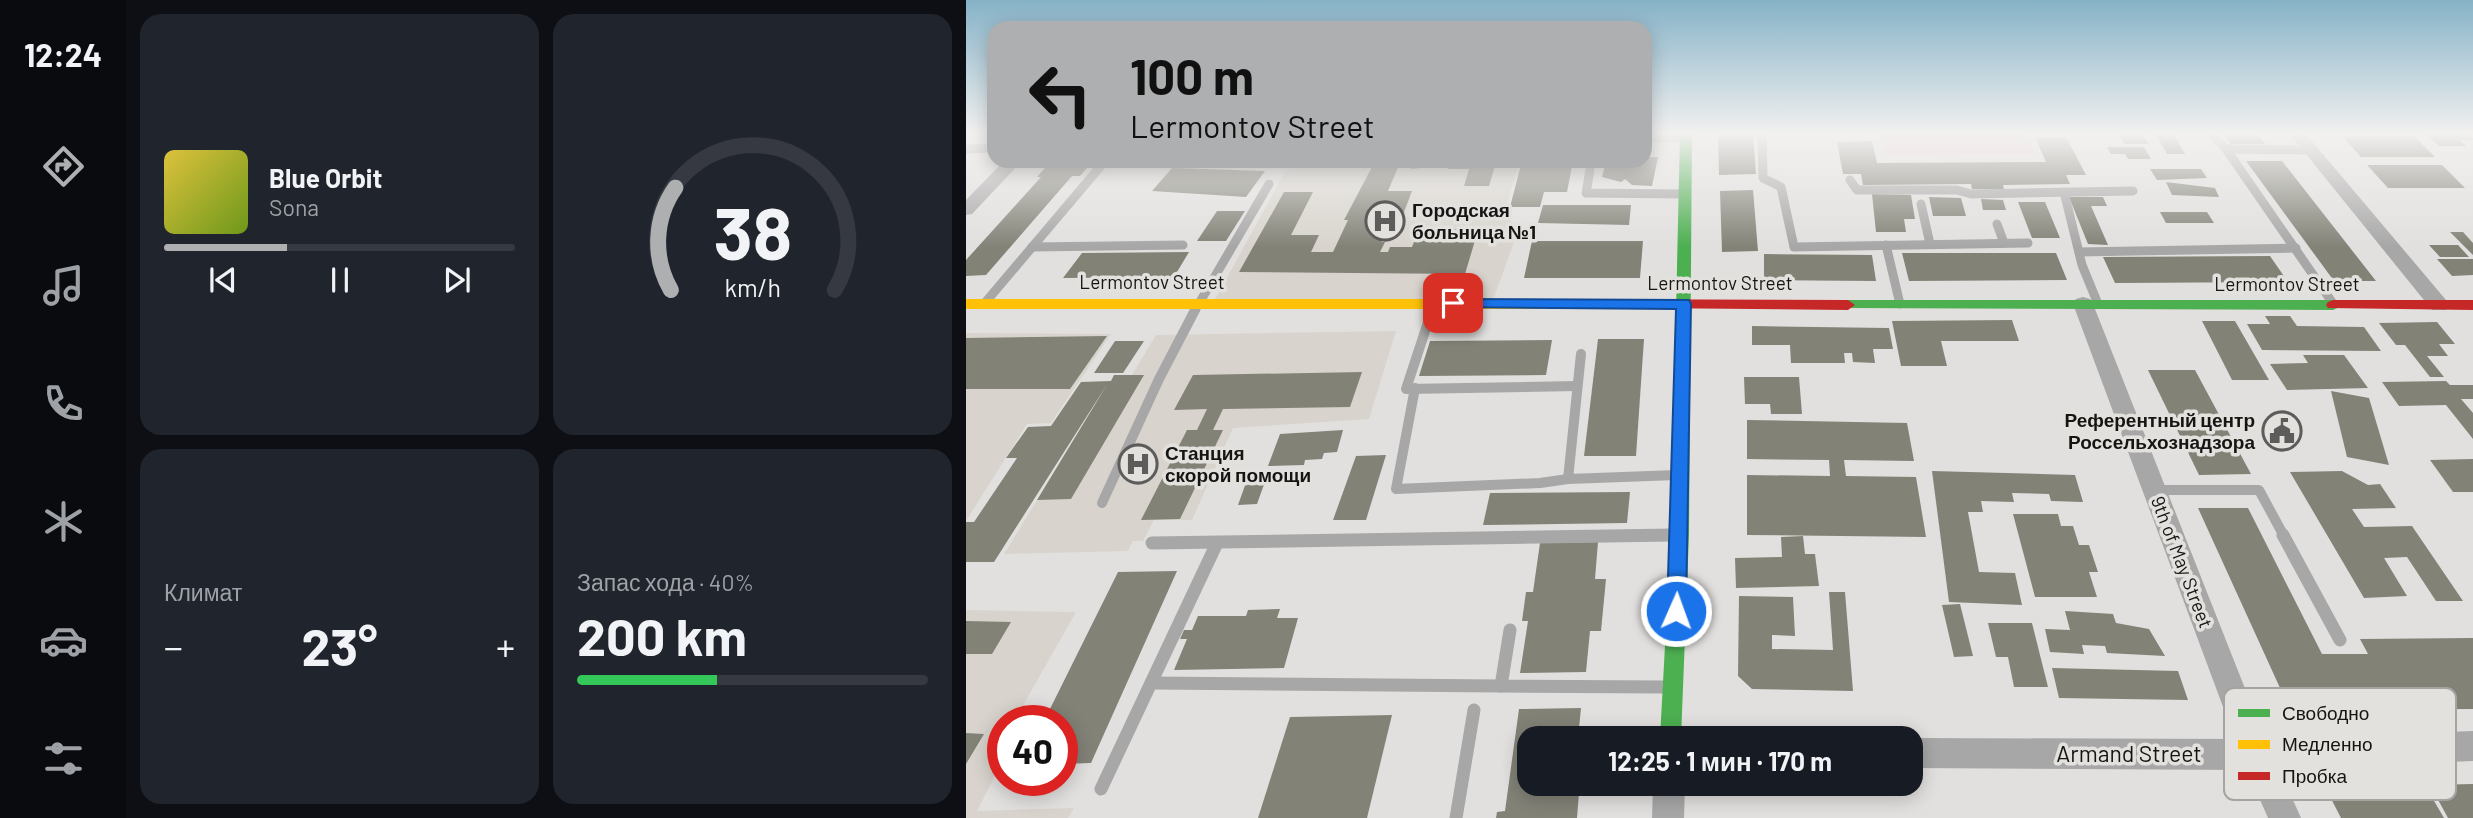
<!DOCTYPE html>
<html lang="ru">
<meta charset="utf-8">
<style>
body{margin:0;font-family:Barlow,sans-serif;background:#20242c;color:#f1f3f6;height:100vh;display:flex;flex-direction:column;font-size:26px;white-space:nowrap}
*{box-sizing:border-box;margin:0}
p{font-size:23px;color:#9ea1a6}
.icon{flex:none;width:38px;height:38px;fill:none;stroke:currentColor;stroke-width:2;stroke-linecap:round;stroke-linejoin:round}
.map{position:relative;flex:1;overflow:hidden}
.panel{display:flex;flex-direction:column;gap:14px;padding:14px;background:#0d0f14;width:840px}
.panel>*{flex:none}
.top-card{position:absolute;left:21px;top:21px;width:665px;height:147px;border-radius:21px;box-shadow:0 4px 18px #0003;background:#aeafb0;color:#111;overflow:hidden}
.speed{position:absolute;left:21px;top:705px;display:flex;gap:14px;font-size:35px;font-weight:700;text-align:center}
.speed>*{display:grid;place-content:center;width:91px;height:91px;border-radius:50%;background:#171b24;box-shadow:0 4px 18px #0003;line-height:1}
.speed .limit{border:10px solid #d22;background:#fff;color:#111}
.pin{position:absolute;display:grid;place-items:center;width:60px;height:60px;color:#fff;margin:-30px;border-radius:14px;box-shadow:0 4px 10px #0006}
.me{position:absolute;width:77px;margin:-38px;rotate:2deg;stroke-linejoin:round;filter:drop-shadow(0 0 5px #0008)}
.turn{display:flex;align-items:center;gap:24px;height:147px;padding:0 28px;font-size:32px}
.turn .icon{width:91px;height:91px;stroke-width:2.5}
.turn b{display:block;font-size:49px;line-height:60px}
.big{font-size:52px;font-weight:700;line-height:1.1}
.panel .widget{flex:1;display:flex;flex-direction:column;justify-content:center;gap:10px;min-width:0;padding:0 24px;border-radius:21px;background:#20242c}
.panel .dial{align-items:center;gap:0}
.dial svg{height:182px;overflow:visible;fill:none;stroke:#363941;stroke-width:7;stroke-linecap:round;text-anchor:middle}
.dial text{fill:#f1f3f6;stroke:none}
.song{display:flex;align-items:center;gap:21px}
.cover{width:84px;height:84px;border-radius:10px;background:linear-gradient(135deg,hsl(50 70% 55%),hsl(80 70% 35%))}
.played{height:7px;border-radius:4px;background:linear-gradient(90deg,#aeafb0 35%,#363941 35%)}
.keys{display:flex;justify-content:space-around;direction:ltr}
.heat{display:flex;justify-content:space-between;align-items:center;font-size:38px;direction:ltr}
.charge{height:10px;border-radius:5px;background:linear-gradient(90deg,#34c759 40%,#363941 0)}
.panel .tiles{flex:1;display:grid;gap:14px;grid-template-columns:repeat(2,1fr)}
.trip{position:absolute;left:551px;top:726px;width:406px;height:70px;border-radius:21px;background:#171b24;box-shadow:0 4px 18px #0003;font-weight:700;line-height:70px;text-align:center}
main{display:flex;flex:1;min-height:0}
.tab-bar{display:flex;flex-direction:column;width:126px;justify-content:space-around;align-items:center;background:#090b0e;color:#9ea1a6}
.tab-bar .icon{width:49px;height:49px}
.tab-bar .active{color:#aeafb0}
.tab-bar b{font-size:32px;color:#f1f3f6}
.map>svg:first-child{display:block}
.built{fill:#d8d4cd}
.green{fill:#e8cbca}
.building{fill:#828277}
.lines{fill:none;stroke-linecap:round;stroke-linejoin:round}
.lane-far2{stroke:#a8a7a7;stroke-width:9}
.lane-far1{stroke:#a8a7a7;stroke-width:10}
.lane{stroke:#a8a7a7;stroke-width:13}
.street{fill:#a8a7a7;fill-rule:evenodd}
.fast{fill:#4caf50;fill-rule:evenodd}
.slow{fill:#ffc107;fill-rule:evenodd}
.jam{fill:#c62828;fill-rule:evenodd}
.route{fill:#1a73e8;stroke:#114b97;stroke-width:2}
.labels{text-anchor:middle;stroke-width:7;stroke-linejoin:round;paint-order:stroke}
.poi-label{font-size:19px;font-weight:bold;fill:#161514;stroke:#e3e1dd;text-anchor:start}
.street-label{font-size:19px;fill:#161514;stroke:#e3e1dd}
.near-street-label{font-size:23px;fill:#161514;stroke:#e3e1dd}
.key{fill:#e3e1dd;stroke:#a6a4a1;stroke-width:2}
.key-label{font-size:19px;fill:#161514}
</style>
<main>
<nav class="tab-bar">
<b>12:24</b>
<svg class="icon active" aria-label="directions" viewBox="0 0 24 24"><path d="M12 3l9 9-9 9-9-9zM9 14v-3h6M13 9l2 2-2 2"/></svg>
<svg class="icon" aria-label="music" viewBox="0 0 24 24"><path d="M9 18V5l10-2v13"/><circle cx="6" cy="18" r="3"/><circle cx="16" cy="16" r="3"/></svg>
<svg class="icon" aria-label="phone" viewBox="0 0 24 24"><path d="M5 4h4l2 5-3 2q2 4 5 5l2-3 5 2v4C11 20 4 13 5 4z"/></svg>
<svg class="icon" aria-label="climate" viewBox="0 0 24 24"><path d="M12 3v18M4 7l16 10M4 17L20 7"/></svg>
<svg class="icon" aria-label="car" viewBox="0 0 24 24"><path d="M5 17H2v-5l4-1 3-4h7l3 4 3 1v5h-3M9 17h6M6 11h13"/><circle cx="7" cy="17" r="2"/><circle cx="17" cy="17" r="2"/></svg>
<svg class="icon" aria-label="filters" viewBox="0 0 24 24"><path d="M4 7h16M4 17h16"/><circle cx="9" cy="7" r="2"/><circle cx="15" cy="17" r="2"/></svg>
</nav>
<section class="panel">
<div class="tiles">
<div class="widget">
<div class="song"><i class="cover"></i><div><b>Blue Orbit</b><p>Sona</p></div></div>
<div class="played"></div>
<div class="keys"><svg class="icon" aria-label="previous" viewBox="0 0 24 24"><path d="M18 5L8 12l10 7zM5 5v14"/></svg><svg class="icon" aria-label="pause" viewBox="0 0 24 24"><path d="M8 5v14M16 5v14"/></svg><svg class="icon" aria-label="next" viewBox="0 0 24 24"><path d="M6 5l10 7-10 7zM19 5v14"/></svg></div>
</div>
<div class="widget dial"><svg viewBox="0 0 100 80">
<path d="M14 69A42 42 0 1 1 86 69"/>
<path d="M14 69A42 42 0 0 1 16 24" stroke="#aeafb0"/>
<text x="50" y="56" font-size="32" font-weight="700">38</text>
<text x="50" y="72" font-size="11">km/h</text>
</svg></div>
<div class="widget"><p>Климат</p>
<div class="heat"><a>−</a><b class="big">23°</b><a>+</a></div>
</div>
<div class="widget"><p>Запас хода · 40%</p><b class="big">200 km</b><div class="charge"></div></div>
</div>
</section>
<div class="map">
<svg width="1507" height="818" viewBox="0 0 1507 818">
<rect width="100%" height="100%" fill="#e2e0de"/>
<!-- built -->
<g class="built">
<path d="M337 161H553L540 209 551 234 526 303H247L319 172Z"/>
<path d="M430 331 403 419 267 428 226 520H188L177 541H167L162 551 38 554 148 375H166L190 335Z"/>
<path d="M0 333 145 334 85 423 61 424 0 521Z"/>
<path d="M0 610 110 612 59 702 54 721H37V760L11 811 108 808 102 818H0Z"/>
</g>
<!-- green -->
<path class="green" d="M913 133H1095H1060L1069 154 919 155Z"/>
<!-- building -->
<g class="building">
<path d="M752 133H787L790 174 753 175Z"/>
<path d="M1152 133H1176L1183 144H1159Z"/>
<path d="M1189 133H1207L1219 154H1201Z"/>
<path d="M1256 133H1290L1299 144H1265Z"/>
<path d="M1459 133H1503L1507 140H1494L1500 146H1473Z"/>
<path d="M1376 136H1448L1469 157H1395Z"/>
<path d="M1069 137H1100L1120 175H1100L1104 184 1037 185 1038 189H1006L1005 184 897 185 895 174H877L871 142 906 141 911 163 1080 162Z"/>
<path d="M1141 147H1178L1185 159H1162L1159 154H1145Z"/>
<path d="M679 157H692L686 186 666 185 659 179 655 182 636 177 640 161H679Z"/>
<path d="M85 161H127L114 176H106L20 275 0 276V260L75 177H71Z"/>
<path d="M388 161H535L534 165 529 166 523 186H498L503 169H482L484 165 445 169 447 165H433L422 191H446L435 220 420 228 415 242H419L414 252H422L424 247H446L453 229H497L510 237 499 274 273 272 318 192H347L325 235H353L345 252H367L382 220H378L406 167 385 168Z"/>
<path d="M556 161H607L601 192H578L574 207H544Z"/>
<path d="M1280 161H1316L1410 281H1368Z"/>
<path d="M1401 165H1476L1499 188H1422Z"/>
<path d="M206 168 299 171 280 197 186 191Z"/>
<path d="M1184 169H1235L1241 178 1191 180Z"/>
<path d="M1200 182 1249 188 1253 197 1206 195Z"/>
<path d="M787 190 792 251 756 252 754 191Z"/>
<path d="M906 194 945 195 949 219H938L940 232H910Z"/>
<path d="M963 197 995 198 1000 216H967Z"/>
<path d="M1103 197H1137L1141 206H1125L1142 245 1122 244Z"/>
<path d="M1015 199 1037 200 1040 210H1017Z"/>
<path d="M1052 202H1079L1094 238H1066Z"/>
<path d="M577 205H665L663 225 572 223Z"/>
<path d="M251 211H279L260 241H231Z"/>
<path d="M1194 212H1241L1248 223H1200Z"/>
<path d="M1484 232H1497L1507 243V255Z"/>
<path d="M566 241H677L674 278H558Z"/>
<path d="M1463 245H1492L1503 257H1474Z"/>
<path d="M223 252 208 277 97 278 116 253Z"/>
<path d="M936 253H1090L1101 280 943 281Z"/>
<path d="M798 254 906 255 910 281 798 280Z"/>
<path d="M1304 256 1322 282 1149 283 1137 257Z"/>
<path d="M1471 259H1507V275L1486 276Z"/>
<path d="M1299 316H1324L1331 326 1398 327 1415 351 1296 350 1281 324H1304Z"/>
<path d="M1046 320 1053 341H975L981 366H935L926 321Z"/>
<path d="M1236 321H1269L1303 380H1266Z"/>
<path d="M1471 322 1489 344H1473L1482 356H1461L1478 377H1464L1439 345H1430L1413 323Z"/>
<path d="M786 326 923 328 927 349H907L909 363 887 362 886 353H878L879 363H825L824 345H786Z"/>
<path d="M141 336 104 389H0V338Z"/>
<path d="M632 339H678L670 456H618Z"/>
<path d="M586 340 580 375 453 376 464 341Z"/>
<path d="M149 341H178L157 373H128Z"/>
<path d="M1337 355H1378L1402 388 1321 390 1304 364 1342 363Z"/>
<path d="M1182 370H1229L1285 474 1233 475Z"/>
<path d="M396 372 384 407 257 409 247 430H257L214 519 175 520 221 430H231L241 409 208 410 227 375Z"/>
<path d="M148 375H178L105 499 71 500 142 383 28 562H0V522H8L51 458H40L62 427 85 426 115 382 145 381Z"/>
<path d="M778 377H833L836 414H805L804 404H779Z"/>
<path d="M1480 381 1484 385H1507V399H1495L1507 413V439L1480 405 1433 406 1416 382Z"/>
<path d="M1365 391 1403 398 1423 465 1381 457Z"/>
<path d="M781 420 941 423 948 461 878 460 880 476 950 477 960 537 781 535V475L864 476 863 460 781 459Z"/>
<path d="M377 430 371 452 358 453 356 459 339 460 338 465 302 466 314 434Z"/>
<path d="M420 455 400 520H367L390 456Z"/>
<path d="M1507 459V492H1487L1464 460Z"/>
<path d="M966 471 1109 475 1117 502 1085 501 1083 494 1046 493 1048 502 1015 501 1017 512H1002L1013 572 1049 573 1056 605 983 602Z"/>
<path d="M1376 471 1402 485 1414 484 1430 508 1386 509 1398 527 1446 526 1497 601H1470L1441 557 1418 558 1441 596 1398 598 1324 472Z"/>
<path d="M301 476 291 504 272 505 282 477Z"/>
<path d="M664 492 661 523 517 525 524 493Z"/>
<path d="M1232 508H1282L1356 654H1402L1394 639 1507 638V709L1324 710Z"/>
<path d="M1047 514H1092L1095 526H1107L1113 545H1123L1132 572H1123L1131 597H1069Z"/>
<path d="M837 536 839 554H849L853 586 770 588 769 558 816 557 815 537Z"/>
<path d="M632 542 629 579H640L635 631H624L620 672 554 673 562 621H556L560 592H567L574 543Z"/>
<path d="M211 571 125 763 96 764V721H78L152 572Z"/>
<path d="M863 592H879L887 691 786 689 772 676 773 596 827 597 829 636 806 635V649L867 650Z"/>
<path d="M994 604 1007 656 988 657 976 605Z"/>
<path d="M314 609 311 618H332L318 668 208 670 221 639H214L218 630H226L232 616H280L282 610Z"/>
<path d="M1099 611 1147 614 1150 623 1183 629 1199 656 1141 653 1139 646 1116 645 1118 654 1084 652 1079 629 1104 630Z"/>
<path d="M0 621 45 622 26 654H0Z"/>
<path d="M1022 623H1066L1082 687H1048L1042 657H1030Z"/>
<path d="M1086 668 1212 671 1222 700 1093 698Z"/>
<path d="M615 708 612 738H564V784H608L607 793H613L611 818H530L531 812 539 811 553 709Z"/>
<path d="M426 715 401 818H292L324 717Z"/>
<path d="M0 733 18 734 0 764Z"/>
<path d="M1457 782 1478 818H1375L1359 787Z"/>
<path d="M1507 784V818H1482L1464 785Z"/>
</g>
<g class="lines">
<!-- lane-far2 -->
<g class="lane-far2">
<path d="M796 133 797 178 815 187 828 247 1062 243"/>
<path d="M1245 133 1260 149"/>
<path d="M679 138H720"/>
<path d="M0 149 28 148"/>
<path d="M1345 150 1260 149 1368 305"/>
<path d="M624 170 620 193 718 194"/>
<path d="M884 180 891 190H991L1005 194 1167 191"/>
<path d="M1098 192 1116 265 1132 304"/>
<path d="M955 204 964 244"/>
<path d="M1031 224 1038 243"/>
<path d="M920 245 934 304"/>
<path d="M66 247 217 245"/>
<path d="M1113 252 1330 248"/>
<path d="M18 304 139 161"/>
<path d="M228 312 303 184"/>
<path d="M465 312 468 303"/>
</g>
<!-- lane-far1 -->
<g class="lane-far1">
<path d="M466 310 440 389 611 386"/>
<path d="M615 354 602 479 711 475"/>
<path d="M449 388 430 489 574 483 602 479"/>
<path d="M1188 490H1293L1318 536"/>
<path d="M136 503 193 379 229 310"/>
<path d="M611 536 707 535"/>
</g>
<!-- lane -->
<g class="lane">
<path d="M1317 535 1374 640"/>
<path d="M186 543 707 535"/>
<path d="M544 630 535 686 699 687"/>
<path d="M185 683 535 686"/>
<path d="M135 789 251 543"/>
<path d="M490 818 508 710"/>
</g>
<!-- street -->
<g class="street">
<path d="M1323 133H1339L1480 300 1483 305 1480 310H1466Z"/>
<path d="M38 161H56L6 214 0 215V200Z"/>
<path d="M1117 297 1124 299 1127 304 1299 739 1507 731V761L1313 769 1335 818H1302L1281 770 945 768V738H943H945L1269 739 1107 304 1110 299Z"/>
<path d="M687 784H719L718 818H686Z"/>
</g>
<!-- fast -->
<g class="fast">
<path d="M714 133H726L723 535 715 738H694L705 535Z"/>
<path d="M882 300H1367L1374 305 1367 310 877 308 875 305Z"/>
</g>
<!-- slow -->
<path class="slow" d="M0 299H574L581 304 574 309H0Z"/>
<!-- jam -->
<g class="jam">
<path d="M574 299 882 300 889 305 882 310 569 307 567 304 569 301Z"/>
<path d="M1367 300H1507V310L1362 308 1360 305 1362 302Z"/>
</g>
</g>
<!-- sky -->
<linearGradient id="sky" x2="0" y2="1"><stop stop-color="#86b2c7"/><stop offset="0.54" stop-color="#f2f1f0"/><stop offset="1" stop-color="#f2f1f0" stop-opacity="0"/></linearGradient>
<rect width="1507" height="247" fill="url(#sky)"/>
<!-- route -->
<path class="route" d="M487 299 723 300 725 304 720 611 717 617 710 620 704 617 701 611 710 309 482 307V300Z"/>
<!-- icons -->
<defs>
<g id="hospital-ring" transform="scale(2.0125)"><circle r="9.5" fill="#e3e1dd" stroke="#5d5c5b" stroke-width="1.5"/><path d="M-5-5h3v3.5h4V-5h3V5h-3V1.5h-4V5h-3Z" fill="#5d5c5b"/></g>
<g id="civic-ring" transform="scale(2.0125)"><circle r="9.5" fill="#e3e1dd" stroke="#5d5c5b" stroke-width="1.5"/><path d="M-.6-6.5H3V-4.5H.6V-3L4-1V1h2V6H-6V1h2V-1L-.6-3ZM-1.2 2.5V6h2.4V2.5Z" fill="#5d5c5b"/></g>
</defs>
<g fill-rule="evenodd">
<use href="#hospital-ring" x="419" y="221"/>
<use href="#civic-ring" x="1316" y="431"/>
<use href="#hospital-ring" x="172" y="464"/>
</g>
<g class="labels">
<!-- poi labels -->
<g class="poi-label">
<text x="446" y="217">Городская<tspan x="446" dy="22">больница №1</tspan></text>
<text x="1289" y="427" text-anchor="end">Референтный центр<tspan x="1289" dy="22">Россельхознадзора</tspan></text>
<text x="199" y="460">Станция<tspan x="199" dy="22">скорой помощи</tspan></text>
</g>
<!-- street labels -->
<g class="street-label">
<text x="186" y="289">Lermontov Street</text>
<text x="754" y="290">Lermontov Street</text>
<text x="1321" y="291">Lermontov Street</text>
<text transform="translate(1216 562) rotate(69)" y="7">9th of May Street</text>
</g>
<!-- near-street labels -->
<g class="near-street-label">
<text x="1163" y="762">Armand Street</text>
</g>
</g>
<!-- legend -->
<rect x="1258" y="688" width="232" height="112" rx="10" class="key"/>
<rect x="1272" y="709" width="32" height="8" fill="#4caf50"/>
<rect x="1272" y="740" width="32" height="9" fill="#ffc107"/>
<rect x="1272" y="772" width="32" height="8" fill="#c62828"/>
<g class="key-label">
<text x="1316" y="720">Свободно</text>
<text x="1316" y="751">Медленно</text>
<text x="1316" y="783">Пробка</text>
</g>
</svg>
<div class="speed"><div class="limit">40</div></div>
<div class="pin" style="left:487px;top:303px;background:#d93025"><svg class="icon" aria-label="arrive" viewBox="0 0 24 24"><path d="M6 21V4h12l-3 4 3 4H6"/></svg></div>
<svg class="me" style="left:710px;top:611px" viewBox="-20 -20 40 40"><circle r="17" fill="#1a73e8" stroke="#fff" stroke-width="3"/><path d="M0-11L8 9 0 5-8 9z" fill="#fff"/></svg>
<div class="trip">12:25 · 1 мин · 170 m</div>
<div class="top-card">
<div class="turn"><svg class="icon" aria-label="left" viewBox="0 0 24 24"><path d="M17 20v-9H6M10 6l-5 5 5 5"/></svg><div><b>100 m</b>Lermontov Street</div></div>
</div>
</div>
</main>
